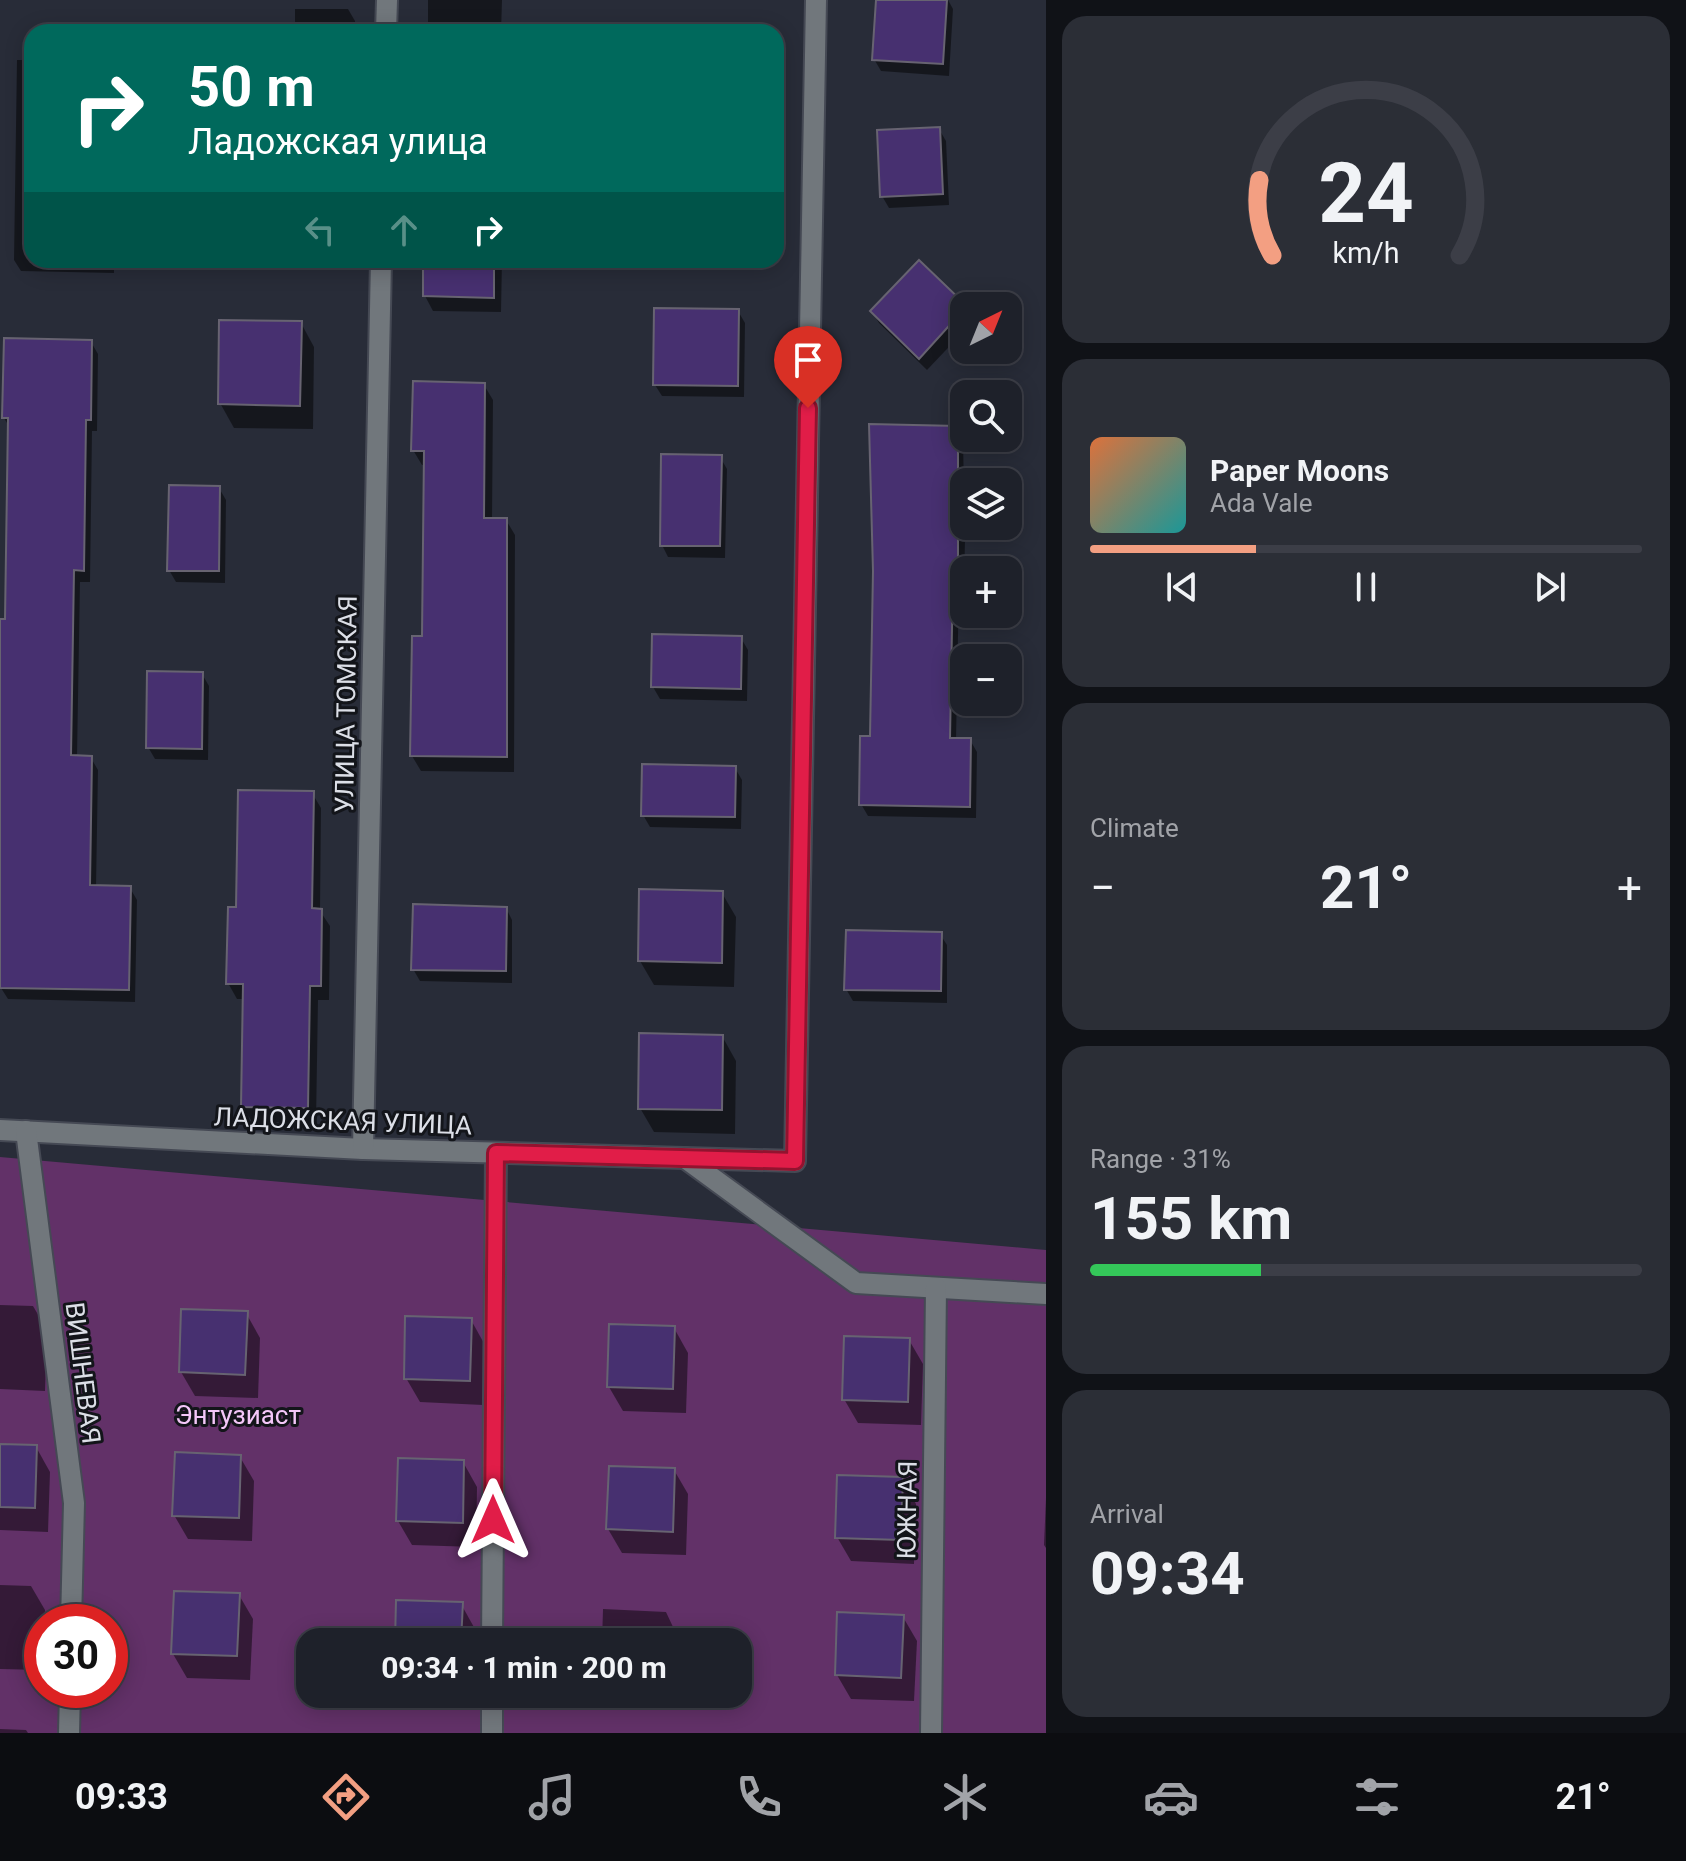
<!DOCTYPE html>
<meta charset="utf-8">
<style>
body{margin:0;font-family:Roboto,sans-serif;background:#2b2e36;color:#f1f3f6;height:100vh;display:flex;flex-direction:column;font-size:30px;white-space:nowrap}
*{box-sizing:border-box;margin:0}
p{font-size:26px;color:#a1a3a8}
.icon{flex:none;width:44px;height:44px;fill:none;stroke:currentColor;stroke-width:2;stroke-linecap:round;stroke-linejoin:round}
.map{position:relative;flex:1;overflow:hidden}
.details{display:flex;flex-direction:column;gap:16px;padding:16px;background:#101217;width:640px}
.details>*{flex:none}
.hud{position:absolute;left:24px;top:24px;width:760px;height:244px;border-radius:24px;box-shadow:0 4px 20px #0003,0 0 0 2px #3c3e47;background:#00695c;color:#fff;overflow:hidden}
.needle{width:52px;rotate:43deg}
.tools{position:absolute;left:950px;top:292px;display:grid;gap:16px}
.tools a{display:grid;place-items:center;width:72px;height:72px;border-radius:16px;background:#1e212a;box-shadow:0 4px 20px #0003,0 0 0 2px #3c3e47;font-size:40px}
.speed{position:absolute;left:24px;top:1604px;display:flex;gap:16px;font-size:40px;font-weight:700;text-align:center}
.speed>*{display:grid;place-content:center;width:104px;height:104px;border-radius:50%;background:#1e212a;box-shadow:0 4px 20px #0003,0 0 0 2px #3c3e47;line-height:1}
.speed .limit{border:12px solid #d22;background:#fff;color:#111}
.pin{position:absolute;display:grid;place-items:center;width:68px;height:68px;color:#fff;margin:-82px -34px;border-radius:50% 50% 50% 0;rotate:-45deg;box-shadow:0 0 8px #0007}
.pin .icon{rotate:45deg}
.me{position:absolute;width:88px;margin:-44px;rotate:0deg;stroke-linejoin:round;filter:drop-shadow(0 0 6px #0008)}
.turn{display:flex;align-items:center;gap:28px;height:168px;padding:0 32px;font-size:36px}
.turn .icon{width:104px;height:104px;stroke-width:2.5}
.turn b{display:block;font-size:56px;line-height:68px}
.lanes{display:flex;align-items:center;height:76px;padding:0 32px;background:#0003;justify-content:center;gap:40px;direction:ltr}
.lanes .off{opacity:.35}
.big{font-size:60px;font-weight:700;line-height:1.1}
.details .card{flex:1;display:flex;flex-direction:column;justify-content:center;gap:12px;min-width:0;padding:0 28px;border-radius:24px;background:#2b2e36}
.details .dial{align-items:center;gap:0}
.dial svg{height:208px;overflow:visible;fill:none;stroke:#3c3e47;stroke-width:7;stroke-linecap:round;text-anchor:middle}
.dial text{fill:#f1f3f6;stroke:none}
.song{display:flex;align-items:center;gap:24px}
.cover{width:96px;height:96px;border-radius:12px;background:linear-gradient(135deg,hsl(20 70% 55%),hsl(180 70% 35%))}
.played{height:8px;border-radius:4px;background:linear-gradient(90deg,#f39f82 30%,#3c3e47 30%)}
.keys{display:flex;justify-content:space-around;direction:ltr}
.heat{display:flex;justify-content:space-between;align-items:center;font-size:44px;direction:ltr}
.charge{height:12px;border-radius:6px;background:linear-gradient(90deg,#34c759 31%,#3c3e47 0)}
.trip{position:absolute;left:296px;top:1628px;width:456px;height:80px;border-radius:24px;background:#1e212a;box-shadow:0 4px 20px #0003,0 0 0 2px #3c3e47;font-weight:700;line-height:80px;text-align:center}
.tab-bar{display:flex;height:128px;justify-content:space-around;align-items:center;background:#0c0d11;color:#a1a3a8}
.tab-bar .icon{width:56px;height:56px}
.tab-bar .on{color:#f39f82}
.tab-bar b{font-size:36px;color:#f1f3f6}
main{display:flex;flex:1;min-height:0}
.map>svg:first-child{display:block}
.green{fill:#623168;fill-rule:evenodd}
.shadow{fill:#0007}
.building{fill:#473070;stroke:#676371;stroke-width:2}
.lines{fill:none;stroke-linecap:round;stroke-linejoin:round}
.minor-casing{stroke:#454954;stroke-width:24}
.minor{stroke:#71777c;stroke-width:20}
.route-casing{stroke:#92132f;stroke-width:20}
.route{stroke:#e11d48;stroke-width:14}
.labels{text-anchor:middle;stroke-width:6;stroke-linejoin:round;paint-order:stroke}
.street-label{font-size:26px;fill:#dcdfe7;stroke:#13151a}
.park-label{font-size:26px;fill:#f4c7f9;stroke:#13151a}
</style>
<main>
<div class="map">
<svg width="1046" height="1733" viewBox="0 0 1046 1733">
<rect width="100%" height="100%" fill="#282c38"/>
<!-- green -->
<path class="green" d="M0 1157 1046 1250V1733H0ZM42 1622H110V1690H42ZM310 1642H738V1694H310Z"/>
<!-- shadow -->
<g class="shadow">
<path d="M428 0H502L501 32H428Z"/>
<path d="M878 0H948L953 9 949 76 881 71 874 59Z"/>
<path d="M295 9H348L355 21V32H295Z"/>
<path d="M17 60H32V260H114V273L21 271 14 260Z"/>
<path d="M939 129 946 141 949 205 889 208 882 196Z"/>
<path d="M425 260H502L501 312 433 311 425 296Z"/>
<path d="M964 306V331L927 370 879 323 872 311Z"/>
<path d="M738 311 745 323 744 397 662 396 655 385Z"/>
<path d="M301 323 314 347 313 429 234 428 220 403Z"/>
<path d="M91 342 98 354 97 431H92L90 582H80L77 757 91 758 98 770 96 887 130 888 137 900 135 1002 8 999 1 988 0 822V621H7L10 428 4 418Z"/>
<path d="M484 385 493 400 492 520H506L515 535 514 772 421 771 412 756 424 638 426 465H422L413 450Z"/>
<path d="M957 428 963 440 965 540 964 584H959L956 740H970L977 752 976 818 868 816 861 804Z"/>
<path d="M720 457 727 469 725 558 668 557 662 545Z"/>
<path d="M219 488 226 500 225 583 176 582 169 570Z"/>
<path d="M741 638 748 650 747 701 660 699 653 687Z"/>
<path d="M202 674 209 686 208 760 155 759 148 747Z"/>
<path d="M735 768 742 780 741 829 650 827 643 815Z"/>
<path d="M312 793 321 808 320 911 330 926 329 1000H318L316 1123 252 1122 243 1107 245 999H237L228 983 238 909Z"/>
<path d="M722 893 736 917 734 987 654 985 640 961Z"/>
<path d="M506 908 512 920V983L420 981 413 969Z"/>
<path d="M940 934 947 945V1003L853 1001 846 989Z"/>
<path d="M722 1036 736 1061 735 1134 654 1132 640 1108Z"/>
<path d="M0 1305 33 1306 47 1330 45 1391 0 1389Z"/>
<path d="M246 1313 260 1338 258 1398 195 1396 181 1372Z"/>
<path d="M471 1320 485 1345 483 1405 420 1402 406 1378Z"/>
<path d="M674 1328 688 1353 686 1413 623 1411 609 1387Z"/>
<path d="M909 1340 923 1364 921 1425 858 1423 844 1399Z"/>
<path d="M0 1446 36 1447 50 1472 48 1532 0 1530Z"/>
<path d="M240 1457 254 1481 252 1541 188 1539 174 1515Z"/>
<path d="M463 1462 477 1487 476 1547 412 1545 398 1521Z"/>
<path d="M674 1470 688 1494 686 1555 622 1553 608 1529Z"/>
<path d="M902 1479 916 1504 914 1564 851 1561 837 1537Z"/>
<path d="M1046 1498V1548L1044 1545Z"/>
<path d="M0 1585 31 1586 45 1610 42 1670 0 1669Z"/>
<path d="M239 1595 253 1619 250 1680 187 1678 173 1654Z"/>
<path d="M461 1604 475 1629V1642H397Z"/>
<path d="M603 1609 666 1612 680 1642H602Z"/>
<path d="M903 1617 917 1641 914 1701 851 1699 837 1675Z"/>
<path d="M615 1694H678V1697Z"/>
<path d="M0 1729 26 1730 28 1733H0Z"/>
</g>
<!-- building -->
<g class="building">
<path d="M876 0H947L943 64 872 60Z"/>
<path d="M940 127 943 194 880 197 877 130Z"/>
<path d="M423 260H494V298L423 296Z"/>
<path d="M919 260 967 306 919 359 870 311Z"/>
<path d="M654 308 739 309 738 386 653 385Z"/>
<path d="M219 320 302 321 300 406 218 404Z"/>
<path d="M4 338 92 340 91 420H86L84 571 74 570 71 755 92 756 90 885 131 886 129 990 0 988V619H5L8 418H2Z"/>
<path d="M413 381 485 383 484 518H507V757L410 756 412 636H422L424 451H411Z"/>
<path d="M869 424 958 426V573H953L950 738H971L970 807 859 805 860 736H870L873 571Z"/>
<path d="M661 454 722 455 720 546H660Z"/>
<path d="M169 485 220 486 219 571H167Z"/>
<path d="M652 634 742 636 741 689 651 687Z"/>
<path d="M147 671 203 672 202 749 146 748Z"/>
<path d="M642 764 736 766 735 817 641 816Z"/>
<path d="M238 790 314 791 312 908 322 909 321 986H310L308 1108 241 1107 243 984H226L228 907H236Z"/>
<path d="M639 889 723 891 722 963 638 961Z"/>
<path d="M413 904 507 907 506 971 411 970Z"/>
<path d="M846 930 942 932 941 991 844 990Z"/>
<path d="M639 1033 723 1035 722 1110 638 1109Z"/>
<path d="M181 1309 248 1311 245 1375 179 1372Z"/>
<path d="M405 1316 472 1318 470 1381 404 1379Z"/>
<path d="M609 1324 675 1326 673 1389 607 1387Z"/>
<path d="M844 1336 910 1338 908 1402 842 1400Z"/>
<path d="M0 1444 37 1445 35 1508 0 1507Z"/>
<path d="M175 1452 241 1455 239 1518 172 1516Z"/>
<path d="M398 1458 464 1460 463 1523 396 1521Z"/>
<path d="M609 1466 675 1468 673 1532 606 1529Z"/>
<path d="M837 1475 903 1477 901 1540 835 1538Z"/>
<path d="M174 1591 240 1593 237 1656 171 1654Z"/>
<path d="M396 1600 463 1602 461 1642H395Z"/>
<path d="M837 1612 904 1615 901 1678 835 1675Z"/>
</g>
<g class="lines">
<!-- minor casing -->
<g class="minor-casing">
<g id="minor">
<path d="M386 32 387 0"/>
<path d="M0 1130 363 1149 795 1161 816 0"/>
<path d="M26 1131 74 1503 71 1622"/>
<path d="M363 1149 381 260"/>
<path d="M685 1158 856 1283 1046 1294"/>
<path d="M492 1642 496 1153"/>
<path d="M69 1733 70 1690"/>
<path d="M492 1733V1694"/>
<path d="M931 1733 936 1288"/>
</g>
</g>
<!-- minor -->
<use href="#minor" class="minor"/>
</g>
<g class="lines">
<!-- route casing -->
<g class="route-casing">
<path id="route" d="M493 1520 496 1153 795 1161 808 408"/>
</g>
<!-- route -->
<use href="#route" class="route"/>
</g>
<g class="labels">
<!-- street labels -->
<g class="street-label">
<text transform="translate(346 704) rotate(-89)" y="9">УЛИЦА ТОМСКАЯ</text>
<text transform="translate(343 1121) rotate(2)" y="9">ЛАДОЖСКАЯ УЛИЦА</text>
<text transform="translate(83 1373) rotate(83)" y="9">ВИШНЕВАЯ</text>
<text transform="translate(907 1510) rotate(-89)" y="9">ЮЖНАЯ</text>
</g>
<!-- park labels -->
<g class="park-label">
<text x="238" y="1424">Энтузиаст</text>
</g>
</g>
</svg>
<div class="tools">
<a><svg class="needle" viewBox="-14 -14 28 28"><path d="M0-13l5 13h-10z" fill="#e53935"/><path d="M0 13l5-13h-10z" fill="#a1a3a8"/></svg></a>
<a><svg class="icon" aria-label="search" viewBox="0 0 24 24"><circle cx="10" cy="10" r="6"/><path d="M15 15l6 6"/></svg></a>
<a><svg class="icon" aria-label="layers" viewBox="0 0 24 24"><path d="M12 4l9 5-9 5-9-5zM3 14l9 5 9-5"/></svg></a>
<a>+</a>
<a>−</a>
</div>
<div class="speed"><div class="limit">30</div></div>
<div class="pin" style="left:808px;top:408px;background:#d93025"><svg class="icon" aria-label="arrive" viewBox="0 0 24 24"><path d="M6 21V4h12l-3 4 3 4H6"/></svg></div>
<svg class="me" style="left:493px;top:1520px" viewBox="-20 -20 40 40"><path d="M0-17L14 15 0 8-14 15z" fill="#e11d48" stroke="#fff" stroke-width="4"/></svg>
<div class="trip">09:34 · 1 min · 200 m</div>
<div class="hud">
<div class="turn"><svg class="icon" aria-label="right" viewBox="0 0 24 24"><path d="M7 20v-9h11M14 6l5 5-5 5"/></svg><div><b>50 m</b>Ладожская улица</div></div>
<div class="lanes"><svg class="icon off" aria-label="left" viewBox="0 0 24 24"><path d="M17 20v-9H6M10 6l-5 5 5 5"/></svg><svg class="icon off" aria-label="ahead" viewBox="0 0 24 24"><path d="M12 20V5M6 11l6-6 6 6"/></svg><svg class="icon" aria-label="right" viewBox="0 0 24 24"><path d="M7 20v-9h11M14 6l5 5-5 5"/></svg></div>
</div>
</div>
<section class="details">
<div class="card dial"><svg viewBox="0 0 100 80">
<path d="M14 69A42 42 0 1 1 86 69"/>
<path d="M14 69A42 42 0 0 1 9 40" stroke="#f39f82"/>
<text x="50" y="56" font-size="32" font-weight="700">24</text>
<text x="50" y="72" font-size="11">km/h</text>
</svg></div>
<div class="card">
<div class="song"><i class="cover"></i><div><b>Paper Moons</b><p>Ada Vale</p></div></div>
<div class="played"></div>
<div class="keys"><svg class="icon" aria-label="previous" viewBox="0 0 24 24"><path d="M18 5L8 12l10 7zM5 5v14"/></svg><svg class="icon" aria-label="pause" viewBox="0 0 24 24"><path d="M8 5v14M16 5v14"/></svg><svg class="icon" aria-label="next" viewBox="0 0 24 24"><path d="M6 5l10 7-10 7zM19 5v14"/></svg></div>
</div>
<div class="card"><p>Climate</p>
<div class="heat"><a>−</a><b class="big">21°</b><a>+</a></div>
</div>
<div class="card"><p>Range · 31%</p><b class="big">155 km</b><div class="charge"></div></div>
<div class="card"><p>Arrival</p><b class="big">09:34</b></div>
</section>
</main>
<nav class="tab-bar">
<b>09:33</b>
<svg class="icon on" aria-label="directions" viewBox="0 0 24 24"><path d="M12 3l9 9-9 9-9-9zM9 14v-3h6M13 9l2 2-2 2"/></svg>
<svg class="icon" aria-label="music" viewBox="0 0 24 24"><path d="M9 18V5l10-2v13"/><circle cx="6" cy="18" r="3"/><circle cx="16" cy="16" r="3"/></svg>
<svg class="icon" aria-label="phone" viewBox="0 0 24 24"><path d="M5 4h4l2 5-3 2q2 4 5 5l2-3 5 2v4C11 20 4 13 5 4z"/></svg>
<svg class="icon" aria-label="climate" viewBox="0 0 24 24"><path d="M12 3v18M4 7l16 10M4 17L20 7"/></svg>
<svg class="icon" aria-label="car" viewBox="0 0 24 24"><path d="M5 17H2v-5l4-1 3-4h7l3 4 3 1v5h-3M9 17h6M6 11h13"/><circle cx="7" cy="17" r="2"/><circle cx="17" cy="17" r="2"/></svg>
<svg class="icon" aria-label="filters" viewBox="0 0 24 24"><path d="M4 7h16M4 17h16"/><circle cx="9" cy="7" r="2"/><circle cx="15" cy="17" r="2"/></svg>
<b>21°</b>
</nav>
